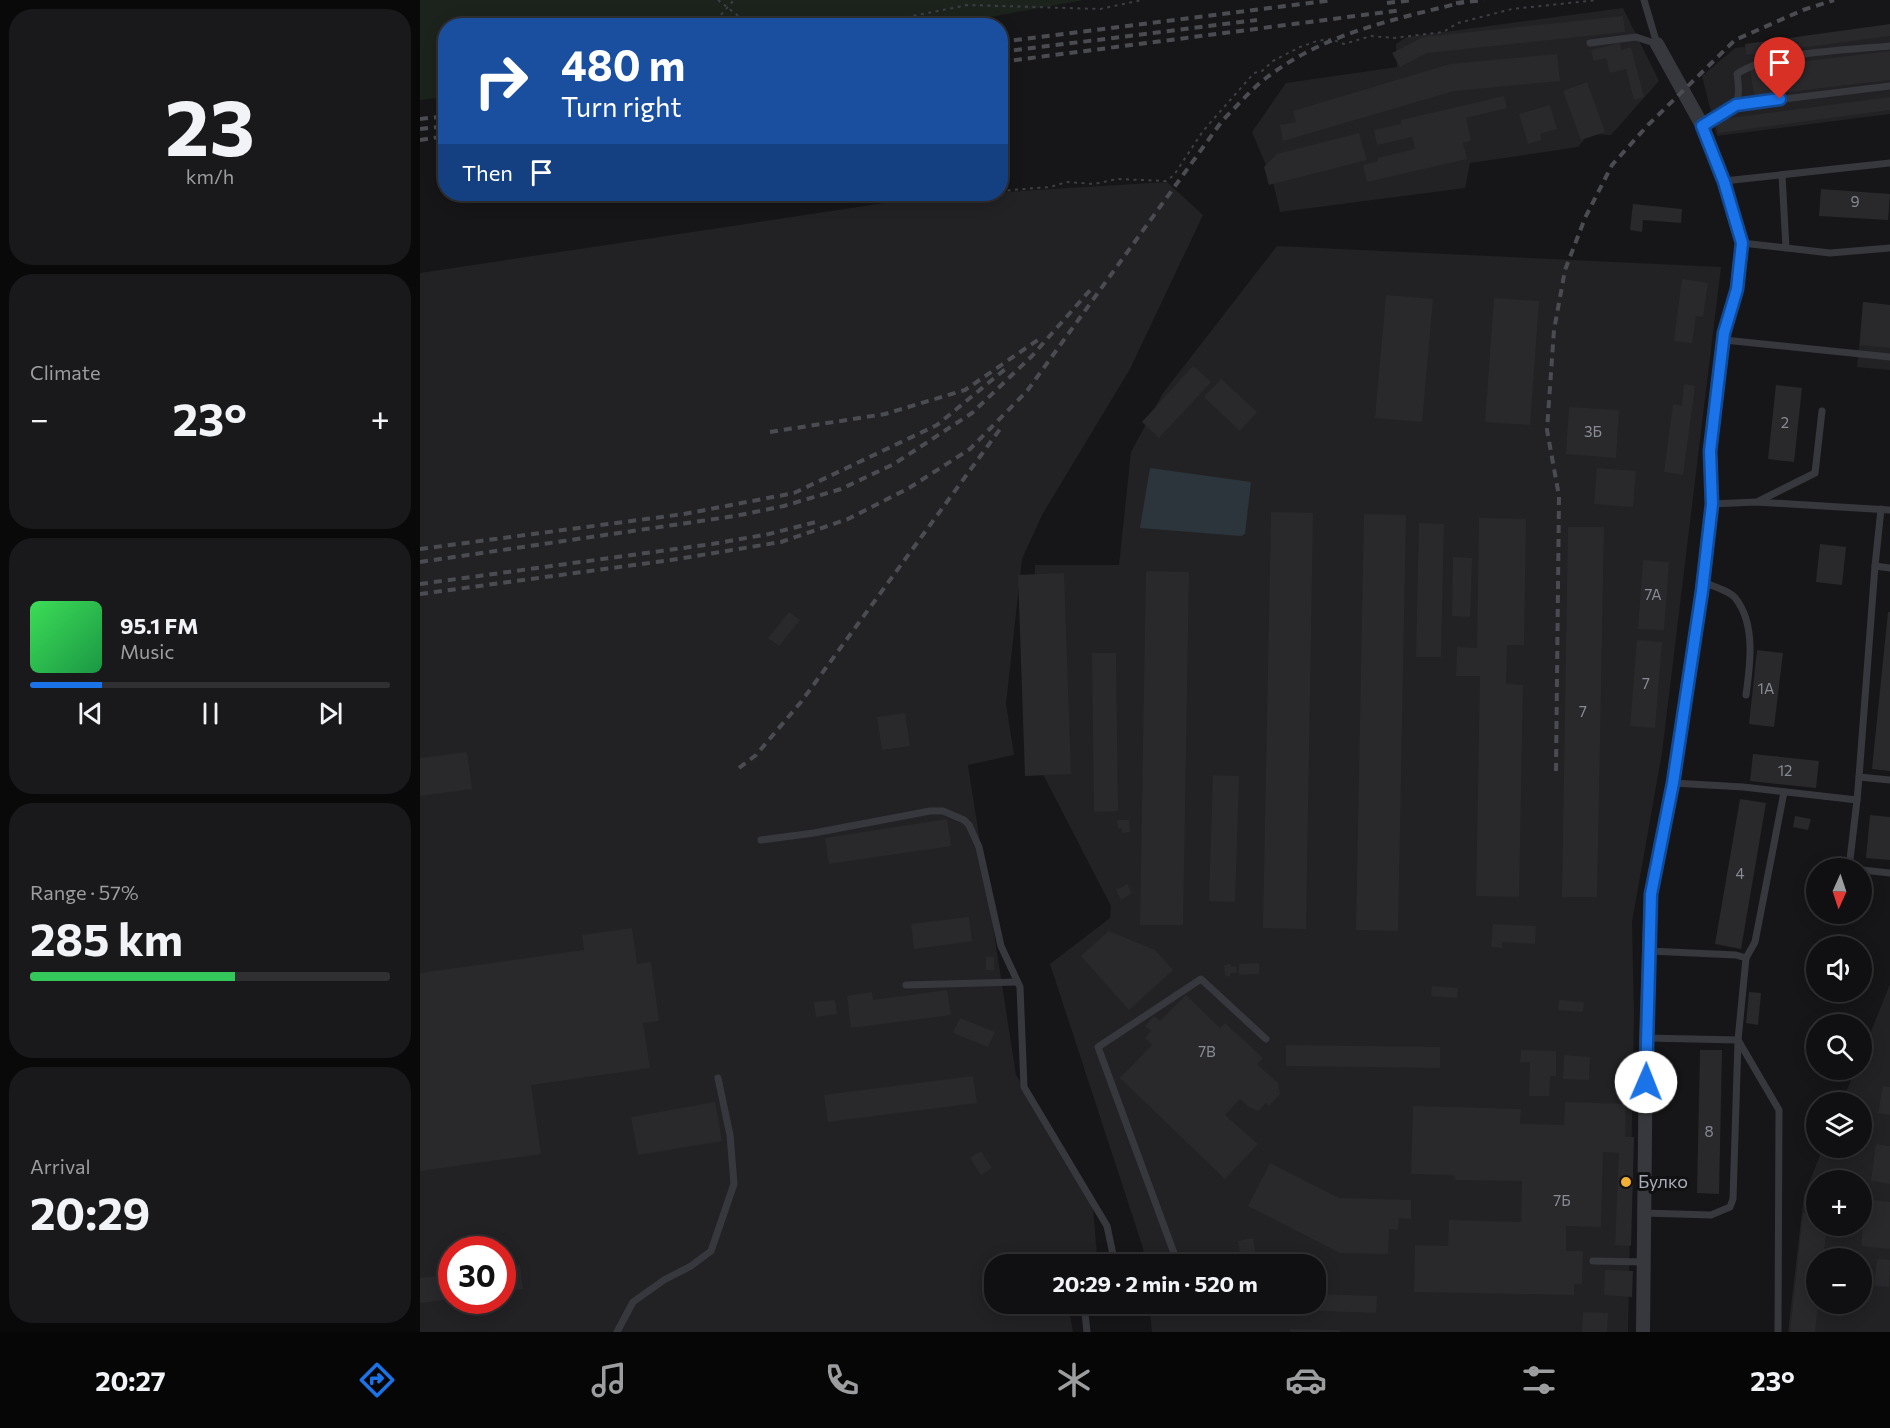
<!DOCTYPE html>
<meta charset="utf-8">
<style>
body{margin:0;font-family:Commissioner,sans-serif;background:#19191b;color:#f1f3f6;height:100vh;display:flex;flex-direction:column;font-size:22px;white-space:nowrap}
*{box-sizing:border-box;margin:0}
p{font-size:20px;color:#9c9d9f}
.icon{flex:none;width:33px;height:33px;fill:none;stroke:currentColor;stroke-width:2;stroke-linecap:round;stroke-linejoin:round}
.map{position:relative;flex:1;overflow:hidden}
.panel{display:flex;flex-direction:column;gap:9px;padding:9px;background:#09090a;width:420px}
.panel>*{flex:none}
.top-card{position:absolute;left:18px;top:18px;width:570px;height:183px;border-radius:24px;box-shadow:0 3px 15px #0003,0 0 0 2px #303032;background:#1a4fa0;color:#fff;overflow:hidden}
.needle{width:39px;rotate:183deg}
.controls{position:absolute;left:1386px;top:858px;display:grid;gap:12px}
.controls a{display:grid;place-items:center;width:66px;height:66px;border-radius:50%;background:#101012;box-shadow:0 3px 15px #0003,0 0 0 2px #303032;font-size:30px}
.speed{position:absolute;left:18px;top:1236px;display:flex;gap:12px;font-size:30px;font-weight:700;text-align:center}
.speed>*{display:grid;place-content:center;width:78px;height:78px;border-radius:50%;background:#101012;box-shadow:0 3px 15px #0003,0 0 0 2px #303032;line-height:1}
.speed .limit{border:9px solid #d22;background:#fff;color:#111}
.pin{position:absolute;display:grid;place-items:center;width:51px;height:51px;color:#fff;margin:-62px -26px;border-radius:50% 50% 50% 0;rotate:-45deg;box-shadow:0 0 6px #0007}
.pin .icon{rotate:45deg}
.me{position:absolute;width:66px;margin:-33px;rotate:1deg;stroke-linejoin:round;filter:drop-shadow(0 0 4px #0008)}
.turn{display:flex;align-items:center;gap:21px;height:126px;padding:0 24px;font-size:27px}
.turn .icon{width:78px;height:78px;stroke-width:2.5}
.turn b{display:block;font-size:42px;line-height:51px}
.then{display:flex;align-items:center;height:57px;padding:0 24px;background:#0003;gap:12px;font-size:22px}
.big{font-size:45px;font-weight:700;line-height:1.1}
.panel .widget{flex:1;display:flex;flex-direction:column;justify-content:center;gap:9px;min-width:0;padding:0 21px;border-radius:24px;background:#19191b}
.panel .dial{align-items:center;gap:0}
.dial b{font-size:78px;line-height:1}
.song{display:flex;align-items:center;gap:18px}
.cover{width:72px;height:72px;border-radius:9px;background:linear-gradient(135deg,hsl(130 70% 55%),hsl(140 70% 35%))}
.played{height:6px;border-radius:3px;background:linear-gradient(90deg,#1a73e8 20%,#303032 20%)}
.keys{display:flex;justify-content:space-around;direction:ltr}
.heat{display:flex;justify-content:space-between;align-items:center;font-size:33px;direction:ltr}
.charge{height:9px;border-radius:4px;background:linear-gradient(90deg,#34c759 57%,#303032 0)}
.trip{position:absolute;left:564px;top:1254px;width:342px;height:60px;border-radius:24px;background:#101012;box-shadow:0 3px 15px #0003,0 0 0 2px #303032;font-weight:700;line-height:60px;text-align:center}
.tabs{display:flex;height:96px;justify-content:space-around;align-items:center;background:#060607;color:#9c9d9f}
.tabs .icon{width:42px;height:42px}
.tabs .selected{color:#1a73e8}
.tabs b{font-size:27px;color:#f1f3f6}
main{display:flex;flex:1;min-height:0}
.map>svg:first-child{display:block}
.built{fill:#222225;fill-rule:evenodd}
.green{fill:#1c231d}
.water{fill:#2c353c}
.building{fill:#29292c}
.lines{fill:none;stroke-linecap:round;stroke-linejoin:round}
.path{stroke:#3d3f44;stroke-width:2;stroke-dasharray:3 4.5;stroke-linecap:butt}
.service{stroke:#37383d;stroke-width:7}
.minor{stroke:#37383d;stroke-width:14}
.rail{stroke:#4a4c52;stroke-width:4;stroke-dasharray:8 6;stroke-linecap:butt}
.route-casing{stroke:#114b97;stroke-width:15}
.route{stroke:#1a73e8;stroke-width:10}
.poi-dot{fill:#f2b134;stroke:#111113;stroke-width:2}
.labels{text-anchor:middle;stroke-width:6;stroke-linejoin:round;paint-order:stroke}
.number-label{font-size:15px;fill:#888b94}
.poi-label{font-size:18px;fill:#a8adb8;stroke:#111113;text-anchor:start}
</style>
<main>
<section class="panel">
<div class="widget dial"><b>23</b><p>km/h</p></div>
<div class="widget"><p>Climate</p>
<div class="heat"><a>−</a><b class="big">23°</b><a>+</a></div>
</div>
<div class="widget">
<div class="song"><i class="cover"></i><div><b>95.1 FM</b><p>Music</p></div></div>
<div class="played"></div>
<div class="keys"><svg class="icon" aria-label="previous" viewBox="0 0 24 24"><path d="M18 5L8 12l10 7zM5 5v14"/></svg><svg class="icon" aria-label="pause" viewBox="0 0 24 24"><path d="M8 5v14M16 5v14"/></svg><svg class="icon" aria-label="next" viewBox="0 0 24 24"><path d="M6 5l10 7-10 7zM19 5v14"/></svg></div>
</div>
<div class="widget"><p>Range · 57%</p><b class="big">285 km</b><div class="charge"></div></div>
<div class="widget"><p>Arrival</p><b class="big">20:29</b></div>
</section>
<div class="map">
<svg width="1470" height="1332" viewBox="0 0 1470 1332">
<rect width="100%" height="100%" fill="#161618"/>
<!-- built -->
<g class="built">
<path d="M1203 8 1239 81 1191 135 1169 134 1158 147 1050 163 1045 188 860 212 853 182 832 132 866 83 977 67 976 44 987 37Z"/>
<path d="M1470 28V114L1297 136 1282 76 1315 48Z"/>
<path d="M747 182 783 215 710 369 622 515 602 559 586 704 594 755 548 765 596 1075 672 1197 677 1255 642 1264H574V1304H648L653 1332H0V273L504 197ZM32 1250H82V1300H32Z"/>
<path d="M857 246 1301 267 1242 753 1212 922 1214 1016 1208 1332H732L729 1304H896V1264H725L723 1248 630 964 690 918 691 906 612 753 615 565H699L711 452 743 393Z"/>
<path d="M1443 302 1470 305V370L1437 367Z"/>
<path d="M1470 984V1332H1368L1384 1195 1403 1148H1442V1102H1422L1435 1070H1442V1054ZM1396 1180H1442V1226H1396ZM1396 1258H1442V1304H1396Z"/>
</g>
<!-- green -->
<path class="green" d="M0 0H664L520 26H26L25 97 0 100Z"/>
<!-- water -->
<path class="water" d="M730 468 831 482 825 534 821 536 720 528Z"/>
<!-- building -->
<g class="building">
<path d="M1203 16 1205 32 1007 53 980 67 972 53 1003 37Z"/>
<path d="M1470 24V36L1326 55 1325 44Z"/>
<path d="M1200 43 1201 50 1211 47 1224 97 1214 100 1206 69 1190 73 1186 58 1174 61 1171 50Z"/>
<path d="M1470 51V80L1334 96 1330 68Z"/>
<path d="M1137 54 1140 81 1034 91 863 141 860 125 876 122 873 111 1030 64Z"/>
<path d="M1167 82 1185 132 1161 140 1143 91Z"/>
<path d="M1084 96 1087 108 1046 118 1051 141 1043 143 1047 159 947 182 943 165 958 161V158L995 149 992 137 957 145 954 130 981 124V120Z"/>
<path d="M1470 97V110L1298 133 1296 120Z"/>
<path d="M1130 105 1137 129 1120 134 1121 140 1108 144 1099 114Z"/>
<path d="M939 133 947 160 849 185 844 167 857 154Z"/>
<path d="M1401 189 1470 194 1468 220 1399 216Z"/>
<path d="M1213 204 1262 209 1261 223 1223 220 1222 232 1210 230Z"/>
<path d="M1262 279 1288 283 1283 317 1276 316 1272 343 1254 341Z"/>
<path d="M966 295 1013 299 1002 422 955 418Z"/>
<path d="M1074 298 1119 301 1110 425 1065 422Z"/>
<path d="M1443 302 1470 305V348L1440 345Z"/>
<path d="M773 366 791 382 739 438 722 422Z"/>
<path d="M801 379 837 412 820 431 784 397Z"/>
<path d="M1264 384 1275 386 1263 475 1244 472 1253 404 1262 406Z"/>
<path d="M1356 385 1382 388 1374 462 1348 459Z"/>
<path d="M1149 407 1199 410 1196 458 1146 454Z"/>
<path d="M1177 468 1216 471 1213 507 1174 504Z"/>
<path d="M851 512 893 513 886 929 843 928Z"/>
<path d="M944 514 986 515 978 931 936 930Z"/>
<path d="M1059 518 1106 519 1104 645H1087L1086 684 1103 685 1099 897 1056 896 1060 676H1036L1037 647 1057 648Z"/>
<path d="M999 523 1024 524 1021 657H996Z"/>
<path d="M1148 527H1184L1177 897H1142Z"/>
<path d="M1400 544 1426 547 1422 585 1396 582Z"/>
<path d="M1033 557 1052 558 1050 617 1032 616Z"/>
<path d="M1223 560 1249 562 1244 630 1218 629Z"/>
<path d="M726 571 769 572 763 925H720Z"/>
<path d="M644 573 651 774 605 776 598 575Z"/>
<path d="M369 612 380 620 359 646 348 638Z"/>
<path d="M1468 612H1470V771L1452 769Z"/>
<path d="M1217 640 1242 642 1235 728 1210 726Z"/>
<path d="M1337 650 1363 653 1354 727 1329 724Z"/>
<path d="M672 653H696L698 811 674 812Z"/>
<path d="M485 713 490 746 462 750 457 717Z"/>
<path d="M47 752 52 789 0 796V758Z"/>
<path d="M1333 754 1399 761 1396 788 1330 781Z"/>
<path d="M793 775 819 776 815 902 789 901Z"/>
<path d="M1320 799 1346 803 1321 949 1295 944Z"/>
<path d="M1450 815 1470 817V860L1446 858Z"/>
<path d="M1375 816 1391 819 1388 830 1373 827Z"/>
<path d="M527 819 531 846 409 864 405 838Z"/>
<path d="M697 820H709L710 832 702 833V828L698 829Z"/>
<path d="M707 884 712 893 701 900 696 890Z"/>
<path d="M549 917 552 941 494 949 491 924Z"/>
<path d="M1073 924 1116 926 1115 944 1082 942V948L1071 947Z"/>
<path d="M212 928 217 964 231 962 239 1021 223 1023 230 1068 111 1085 121 1154 0 1171V973L164 950 162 935Z"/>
<path d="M689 931 735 950 753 970 709 1010 661 956Z"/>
<rect x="566" y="957" width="8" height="13"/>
<path d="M839 963V974L819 975V964Z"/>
<path d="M811 964V967L816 966 817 973H811L810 977 805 975 804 965Z"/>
<path d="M1012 986 1038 988 1037 998 1011 996Z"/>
<path d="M527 990 531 1015 431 1028 427 996 452 992 453 1000Z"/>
<path d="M1329 992 1341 993 1338 1025 1326 1023Z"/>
<path d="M766 995 800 1028 805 1023 843 1058 837 1064 858 1083 860 1094 849 1106 846 1103 838 1111 829 1107 820 1099 805 1115 838 1144 805 1179 700 1078 732 1045 725 1038 731 1031 725 1026 734 1016 740 1021Z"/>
<path d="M415 1000 417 1014 396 1017 394 1002Z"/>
<path d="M1139 1000 1164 1002 1163 1012 1138 1010Z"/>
<path d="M540 1018 575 1032 568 1047 533 1033Z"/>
<path d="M866 1045 1020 1047V1068L866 1066Z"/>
<path d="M1101 1050 1136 1051V1076H1130L1129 1096H1109L1110 1062H1100Z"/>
<path d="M1280 1050H1302L1299 1194 1277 1193Z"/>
<path d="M1144 1055 1170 1057 1169 1080 1143 1079Z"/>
<path d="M553 1076 557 1103 408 1122 404 1095Z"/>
<path d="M1463 1086 1470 1087V1115L1458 1113Z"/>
<path d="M295 1102 302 1141 218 1155 211 1117Z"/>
<path d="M1145 1102 1206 1104 1205 1137H1214L1211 1246 1195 1245 1199 1153 1183 1152 1181 1227 1146 1226V1251H1163L1162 1284H1154V1295L994 1292 995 1245 1028 1246 1029 1220 1101 1222 1102 1181 1036 1180 1033 1175 991 1174 993 1106 1101 1109 1100 1124 1144 1125Z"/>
<path d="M1456 1144 1470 1146V1184L1451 1181Z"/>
<path d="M561 1151 572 1168 561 1175 550 1158Z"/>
<path d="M850 1163 919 1198 991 1200V1219L979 1218 978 1230 969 1229 968 1254 920 1253 828 1206Z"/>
<path d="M1446 1199 1470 1202V1249L1441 1246Z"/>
<path d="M1383 1213 1396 1214V1226H1407L1403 1258H1396V1304H1398L1395 1332H1370Z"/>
<path d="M833 1238 837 1264H822L818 1241Z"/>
<path d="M1457 1259 1470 1260 1469 1287 1454 1286Z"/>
<path d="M100 1265 103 1289 82 1292V1267Z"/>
<path d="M1185 1270 1213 1271 1212 1297 1184 1295Z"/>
<path d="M32 1274V1299L0 1303V1278Z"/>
<path d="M896 1294 957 1296 956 1313 881 1310 882 1304H896Z"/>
<path d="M1163 1312 1188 1313 1187 1332H1162Z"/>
<path d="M870 1329 921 1330 920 1332H870Z"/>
</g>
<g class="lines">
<!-- path -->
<g class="path">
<path d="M298 0 331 26"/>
<path d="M291 26 314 0"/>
<path d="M442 26 548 5 680 9 722 0"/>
<path d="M580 191 630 187 647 182 674 184 697 179 746 181 754 175 783 131 834 73 842 71 853 61 880 47 897 41 911 39 924 44 951 36 974 38 1023 32 1038 23 1092 9 1178 0"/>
</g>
<!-- service -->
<g class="service">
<path d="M1224 0 1237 44"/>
<path d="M1170 43 1216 37 1237 44"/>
<path d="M1316 105 1470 86"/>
<path d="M1282 126C1312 109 1323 112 1317 74 1348 52 1430 50 1470 46"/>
<path d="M1362 175 1366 248"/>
<path d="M1304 181 1470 163"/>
<path d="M1322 243 1410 253 1470 248"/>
<path d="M1304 340 1470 357"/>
<path d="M1339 501 1395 473 1402 411"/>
<path d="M1292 504 1336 502 1470 510"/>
<path d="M1461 509 1455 566 1470 568"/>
<path d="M1283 582C1292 586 1311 591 1316 599 1336 625 1330 666 1326 695"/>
<path d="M1439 777 1455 566"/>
<path d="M1253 783 1323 787 1437 800 1439 777 1470 780"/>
<path d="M341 840 394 833 510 811H523L544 820 549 825 559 847 581 946 600 987 604 1087 687 1226 695 1264"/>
<path d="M1429 868 1437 800"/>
<path d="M1442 870 1470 873"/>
<path d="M1229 951 1316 955 1326 958"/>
<path d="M486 985 597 982"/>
<path d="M1226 1038 1318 1040 1359 1110 1358 1332"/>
<path d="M1224 1213 1291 1215 1310 1207 1313 1199 1318 1040 1326 958 1335 942 1364 792"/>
<path d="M1173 1261 1224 1262"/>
<path d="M758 1264 678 1047 781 979 846 1039"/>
<path d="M767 1264 782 1262"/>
<path d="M664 1304 667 1332"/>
<path d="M197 1332 213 1302 244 1280 271 1266 291 1251 314 1184 310 1135 298 1078"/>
</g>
<!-- minor -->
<path class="minor" d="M1223 1332 1226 1038 1231 894 1253 783 1282 591 1292 504 1290 451 1304 333 1317 289 1322 243 1304 181 1283 127 1237 44"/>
<!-- rail -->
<g class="rail">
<path d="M967 3 993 0"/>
<path d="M1036 3 1064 0"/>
<path d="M580 42 913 0"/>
<path d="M580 52 837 20"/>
<path d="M580 62 982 10"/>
<path d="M0 119 26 116"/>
<path d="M0 129 26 126"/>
<path d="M0 140 26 136"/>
<path d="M350 432 465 414 545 390 622 337"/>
<path d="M0 549 264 514 374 493 517 425 589 366"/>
<path d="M0 562 315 516 364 506 421 489 474 464 552 413 612 356 672 288"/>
<path d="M0 584 292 544 349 534 396 522"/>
<path d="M0 594 251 560 361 542 428 519 489 488 550 449 607 391 802 121C815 108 827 94 841 82 900 34 972 20 1044 2"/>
<path d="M319 768 336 755 381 702 583 425"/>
<path d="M1136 771 1139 496 1127 430 1134 330 1145 270 1165 218 1192 165 1228 125 1315 40 1383 10 1414 0"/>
</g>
</g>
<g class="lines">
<!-- route casing -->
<g class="route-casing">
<path id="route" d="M1226 1082 1231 894 1253 783 1282 591 1292 504 1290 451 1304 333 1317 289 1322 243 1304 182 1282 126 1316 105 1360 99"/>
</g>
<!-- route -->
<use href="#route" class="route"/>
</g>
<!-- markers -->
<circle class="poi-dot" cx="1206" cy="1182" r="6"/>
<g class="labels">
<!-- number labels -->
<g class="number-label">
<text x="1435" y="207">9</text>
<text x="1365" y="428">2</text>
<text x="1173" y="437">3Б</text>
<text x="1233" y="600">7А</text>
<text x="1226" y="689">7</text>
<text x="1346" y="694">1А</text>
<text x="1163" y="717">7</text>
<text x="1365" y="776">12</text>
<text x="1320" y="879">4</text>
<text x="787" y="1057">7В</text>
<text x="1289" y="1137">8</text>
<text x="1142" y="1206">7Б</text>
</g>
<!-- poi labels -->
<g class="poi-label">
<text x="1218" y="1188">Булко</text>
</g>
</g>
</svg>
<div class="controls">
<a><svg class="needle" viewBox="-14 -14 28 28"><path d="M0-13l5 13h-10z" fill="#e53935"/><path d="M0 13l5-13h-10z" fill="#9c9d9f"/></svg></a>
<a><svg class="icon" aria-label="sound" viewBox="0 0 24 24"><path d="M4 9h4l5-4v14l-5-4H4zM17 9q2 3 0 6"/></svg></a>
<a><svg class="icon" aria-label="search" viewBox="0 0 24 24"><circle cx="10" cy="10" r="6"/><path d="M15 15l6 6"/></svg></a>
<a><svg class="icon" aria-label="layers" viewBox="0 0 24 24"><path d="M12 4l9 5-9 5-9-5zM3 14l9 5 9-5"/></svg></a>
<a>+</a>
<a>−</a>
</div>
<div class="speed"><div class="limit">30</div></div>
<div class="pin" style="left:1360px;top:99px;background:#d93025"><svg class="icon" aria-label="arrive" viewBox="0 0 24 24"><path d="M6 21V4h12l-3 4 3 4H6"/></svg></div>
<svg class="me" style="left:1226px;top:1082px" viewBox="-20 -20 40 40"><circle r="19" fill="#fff"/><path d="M0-13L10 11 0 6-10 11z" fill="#1a73e8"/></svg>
<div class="trip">20:29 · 2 min · 520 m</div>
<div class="top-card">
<div class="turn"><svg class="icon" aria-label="right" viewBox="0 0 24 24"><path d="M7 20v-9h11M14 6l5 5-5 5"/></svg><div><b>480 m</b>Turn right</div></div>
<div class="then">Then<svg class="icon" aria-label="arrive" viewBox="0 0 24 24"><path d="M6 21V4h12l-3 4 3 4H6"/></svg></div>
</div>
</div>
</main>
<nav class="tabs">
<b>20:27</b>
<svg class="icon selected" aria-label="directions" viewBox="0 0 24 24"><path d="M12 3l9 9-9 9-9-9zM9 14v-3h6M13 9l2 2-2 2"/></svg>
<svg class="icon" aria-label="music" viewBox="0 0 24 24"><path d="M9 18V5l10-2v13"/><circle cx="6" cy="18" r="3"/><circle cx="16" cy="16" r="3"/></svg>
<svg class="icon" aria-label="phone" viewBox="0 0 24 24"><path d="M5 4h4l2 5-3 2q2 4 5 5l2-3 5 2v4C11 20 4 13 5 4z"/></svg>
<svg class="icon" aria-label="climate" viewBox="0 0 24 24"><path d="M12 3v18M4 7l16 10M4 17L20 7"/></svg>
<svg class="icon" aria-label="car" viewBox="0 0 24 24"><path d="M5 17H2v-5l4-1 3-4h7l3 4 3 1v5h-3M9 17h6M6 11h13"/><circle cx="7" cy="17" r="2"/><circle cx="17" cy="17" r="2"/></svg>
<svg class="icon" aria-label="filters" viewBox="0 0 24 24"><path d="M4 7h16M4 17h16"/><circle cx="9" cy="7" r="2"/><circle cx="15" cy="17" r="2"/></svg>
<b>23°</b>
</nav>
